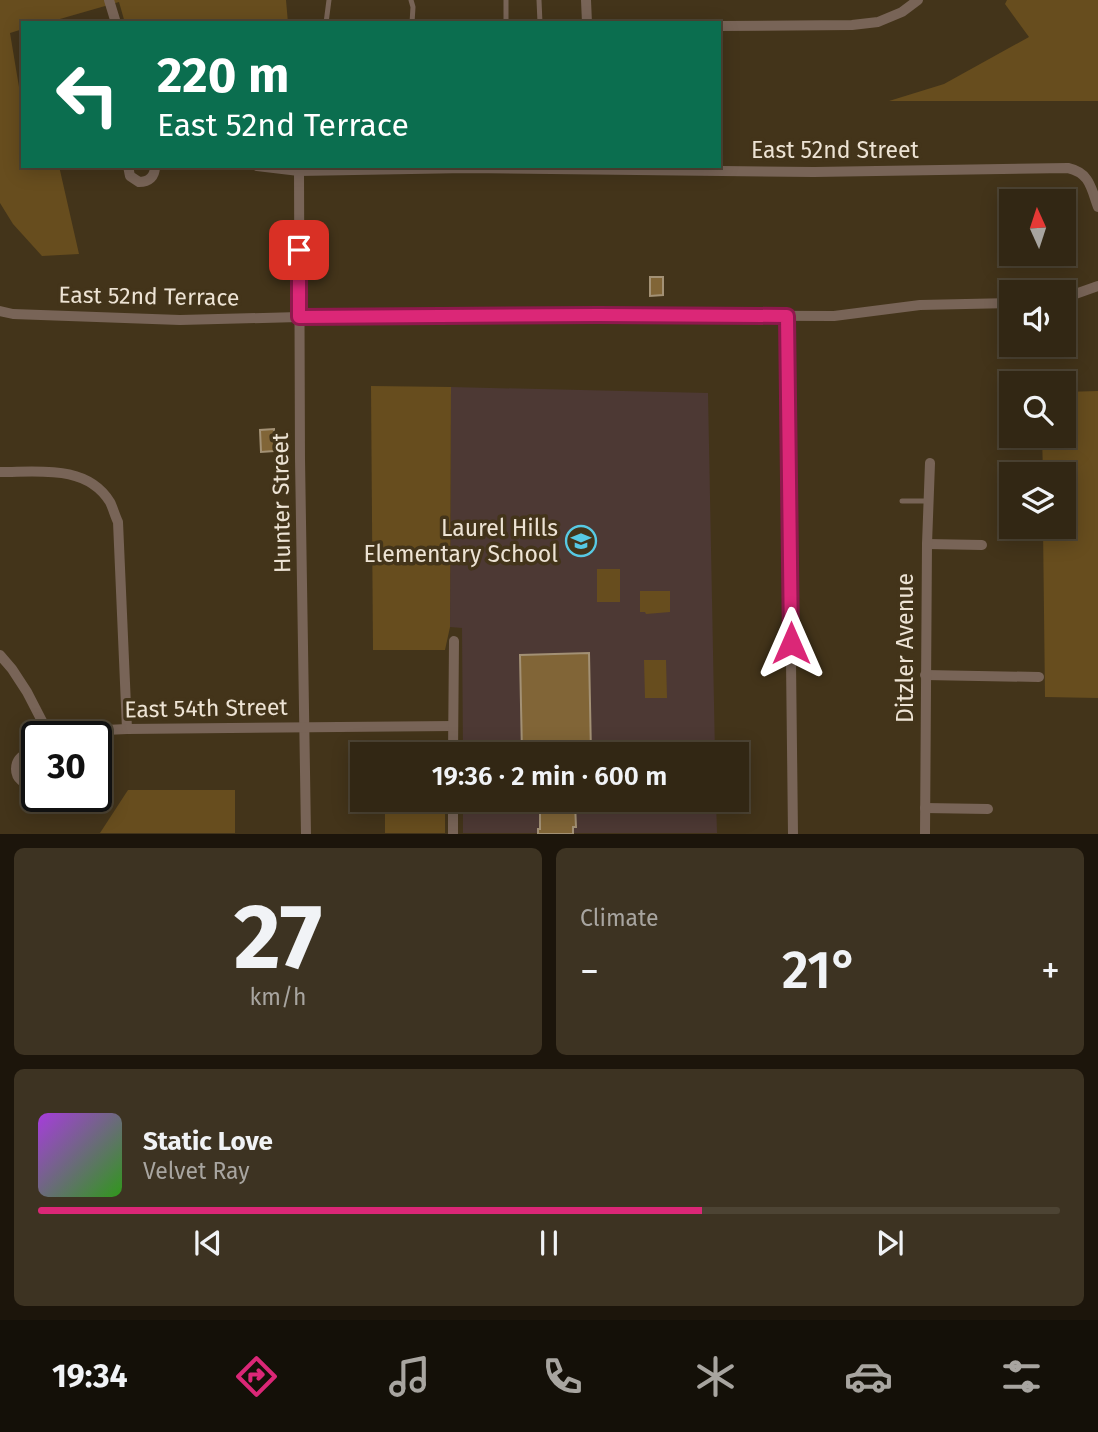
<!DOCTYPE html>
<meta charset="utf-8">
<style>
body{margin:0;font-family:"Fira Sans",sans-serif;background:#3d3322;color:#f1f3f6;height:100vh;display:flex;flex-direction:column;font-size:26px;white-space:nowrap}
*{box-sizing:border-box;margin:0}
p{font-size:23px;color:#a8a5a0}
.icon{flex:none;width:38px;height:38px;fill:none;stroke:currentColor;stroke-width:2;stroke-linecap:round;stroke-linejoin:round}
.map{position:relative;height:834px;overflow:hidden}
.sheet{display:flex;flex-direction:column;gap:14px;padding:14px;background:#1c150b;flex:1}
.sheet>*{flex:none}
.banner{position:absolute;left:21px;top:21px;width:700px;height:147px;border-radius:0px;box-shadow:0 4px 18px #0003,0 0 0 2px #4d4434;background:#0b6e4f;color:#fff;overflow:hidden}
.needle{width:46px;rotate:357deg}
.tools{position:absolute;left:999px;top:189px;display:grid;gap:14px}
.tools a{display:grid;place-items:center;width:77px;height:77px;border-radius:0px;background:#322714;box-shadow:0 4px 18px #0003,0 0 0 2px #4d4434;font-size:35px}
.speed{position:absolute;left:21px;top:721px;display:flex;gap:14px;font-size:35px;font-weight:700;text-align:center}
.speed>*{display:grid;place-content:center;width:91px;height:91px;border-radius:50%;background:#322714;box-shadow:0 4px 18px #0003,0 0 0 2px #4d4434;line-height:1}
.speed .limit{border:4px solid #111;border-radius:10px;background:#fff;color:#111}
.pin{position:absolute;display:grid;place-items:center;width:60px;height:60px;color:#fff;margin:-30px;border-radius:14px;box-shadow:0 4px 10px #0006}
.me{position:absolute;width:77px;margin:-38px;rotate:0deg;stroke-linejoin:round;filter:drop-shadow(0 0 5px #0008)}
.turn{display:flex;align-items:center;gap:24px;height:147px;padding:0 21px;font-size:32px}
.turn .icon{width:91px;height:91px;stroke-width:2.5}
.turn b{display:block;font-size:49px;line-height:60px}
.big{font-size:52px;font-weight:600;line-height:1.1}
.sheet .widget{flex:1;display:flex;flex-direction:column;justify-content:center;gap:10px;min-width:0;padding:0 24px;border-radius:10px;background:#3d3322}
.sheet .dial{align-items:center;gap:0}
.dial b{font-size:91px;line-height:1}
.song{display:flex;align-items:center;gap:21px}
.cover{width:84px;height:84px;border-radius:10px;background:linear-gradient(135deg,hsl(280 70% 55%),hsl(110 70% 35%))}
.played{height:7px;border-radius:4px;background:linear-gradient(90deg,#db2777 65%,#4d4434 65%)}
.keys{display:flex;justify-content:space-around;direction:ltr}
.heat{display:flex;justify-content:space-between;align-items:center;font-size:38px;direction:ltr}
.sheet .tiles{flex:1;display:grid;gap:14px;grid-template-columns:1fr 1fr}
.widget:last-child{grid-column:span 2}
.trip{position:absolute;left:350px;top:742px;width:399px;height:70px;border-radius:0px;background:#322714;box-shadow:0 4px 18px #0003,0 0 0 2px #4d4434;font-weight:600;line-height:70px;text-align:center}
.dock{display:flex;height:112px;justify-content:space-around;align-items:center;background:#141008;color:#a8a5a0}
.dock .icon{width:49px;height:49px}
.dock .selected{color:#db2777}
.dock b{font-size:32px;color:#f1f3f6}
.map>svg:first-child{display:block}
.education{fill:#4d3934}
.green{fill:#674d1e}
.building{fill:#816537;stroke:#a39175;stroke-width:2}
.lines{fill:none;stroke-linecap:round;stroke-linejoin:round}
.lane{stroke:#786457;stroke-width:5}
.street{stroke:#786457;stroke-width:10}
.route-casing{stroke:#8e194d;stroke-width:18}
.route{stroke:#db2777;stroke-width:12}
.labels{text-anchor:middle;stroke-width:7;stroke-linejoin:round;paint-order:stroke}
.street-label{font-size:23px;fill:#ede3d4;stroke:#43341a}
.poi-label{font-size:23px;fill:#ede3d4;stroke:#43341a;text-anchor:end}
</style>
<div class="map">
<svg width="1098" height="834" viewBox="0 0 1098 834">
<rect width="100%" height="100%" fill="#43341a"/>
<!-- education -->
<g class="education">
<path d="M451 387 708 393 715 754H463L462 628 450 627Z"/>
<path d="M463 800H716L717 833H463Z"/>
</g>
<!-- green -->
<g class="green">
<path d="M0 0H286L288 23H125L119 2 46 23H23V29L10 33 23 111V166H59L79 254 42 256 13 224 0 203Z"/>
<path d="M1007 0H1098V101H889L944 84 1029 37 1005 4Z"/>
<path d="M371 386 451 387 450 627 445 650H373Z"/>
<path d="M1098 391V698L1045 697 1043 527H1064V474H1043L1042 436H1064V392Z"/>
<rect x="597" y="569" width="23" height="33"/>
<path d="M640 591H670V612L646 614 645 612H640Z"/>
<path d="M644 660H666L667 698H645Z"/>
<path d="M128 790H235V833H100Z"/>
<rect x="385" y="800" width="60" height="33"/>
</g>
<!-- building -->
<g class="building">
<path d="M650 277H663V295L650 296Z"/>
<path d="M274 429V451L261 452 260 430Z"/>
<path d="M589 653 591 754H522L520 655Z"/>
<path d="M523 800H592V802L575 803 576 827H573V834H538V829H540V802L523 803Z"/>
</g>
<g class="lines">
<!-- lane -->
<g class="lane">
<path d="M411 0 413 7 412 23"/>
<path d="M539 0 540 23"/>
<path d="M326 23 329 0"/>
<path d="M506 23V0"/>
<path d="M902 501H929"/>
</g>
<!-- street -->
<g class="street">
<path d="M109 0 116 23"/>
<path d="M586 0 587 23"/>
<path d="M719 26 852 25 878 22 902 12 918 0"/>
<path d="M128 166 130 176 139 182C149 182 155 177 155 166"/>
<path d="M257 166 299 171 467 168 814 172 1068 168C1090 173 1091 188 1098 207"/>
<path d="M299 171 300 459 306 834"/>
<path d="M1064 298 1098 286"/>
<path d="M0 311 13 314 180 320 299 317 598 315 834 316 920 305 1012 303"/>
<path d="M787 316 793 834"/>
<path d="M0 472C38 472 87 464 110 502 113 508 115 516 118 522L127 729"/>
<path d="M927 544 982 545"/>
<path d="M0 655 12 669 27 692 43 723 50 730 62 732 127 729 453 726"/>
<path d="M925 675 1039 677"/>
<path d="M37 752C9 751 9 787 37 785"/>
<path d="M453 754 454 641"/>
<path d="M925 808 988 809"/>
<path d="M453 834V800"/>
<path d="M925 834 927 544 930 463"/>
</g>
</g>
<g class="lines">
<!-- route casing -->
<g class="route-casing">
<path id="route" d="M299 250V317L598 315 787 316 791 643"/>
</g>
<!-- route -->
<use href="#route" class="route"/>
</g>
<!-- icons -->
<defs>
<g id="school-ring" transform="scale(1.575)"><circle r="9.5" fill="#43341a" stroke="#57c9e3" stroke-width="1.5"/><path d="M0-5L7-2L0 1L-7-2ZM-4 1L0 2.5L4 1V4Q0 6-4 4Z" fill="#57c9e3"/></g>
</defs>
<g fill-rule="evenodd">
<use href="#school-ring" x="581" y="541"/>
</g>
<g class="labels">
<!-- street labels -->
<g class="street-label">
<text x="835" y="158">East 52nd Street</text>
<text transform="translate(149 296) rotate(1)" y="8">East 52nd Terrace</text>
<text transform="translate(281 503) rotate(-91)" y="8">Hunter Street</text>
<text transform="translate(905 648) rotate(-90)" y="8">Ditzler Avenue</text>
<text transform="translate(206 708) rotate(-1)" y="8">East 54th Street</text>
</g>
<!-- poi labels -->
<g class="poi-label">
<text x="558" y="536">Laurel Hills<tspan x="558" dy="26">Elementary School</tspan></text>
</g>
</g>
</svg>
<div class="tools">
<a><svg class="needle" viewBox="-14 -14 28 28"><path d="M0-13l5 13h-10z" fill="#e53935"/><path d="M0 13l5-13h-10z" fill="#a8a5a0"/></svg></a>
<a><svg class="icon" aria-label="sound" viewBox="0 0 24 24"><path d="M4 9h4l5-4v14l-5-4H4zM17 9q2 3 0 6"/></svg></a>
<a><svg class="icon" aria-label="search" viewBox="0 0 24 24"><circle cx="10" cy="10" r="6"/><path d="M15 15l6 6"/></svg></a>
<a><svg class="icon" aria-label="layers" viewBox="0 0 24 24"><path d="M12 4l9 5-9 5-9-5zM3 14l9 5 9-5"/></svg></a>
</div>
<div class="speed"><div class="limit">30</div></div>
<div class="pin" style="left:299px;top:250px;background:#d93025"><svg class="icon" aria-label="arrive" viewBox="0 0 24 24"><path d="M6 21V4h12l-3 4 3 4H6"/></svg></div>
<svg class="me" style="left:791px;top:643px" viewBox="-20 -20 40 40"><path d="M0-17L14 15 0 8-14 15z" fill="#db2777" stroke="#fff" stroke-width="4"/></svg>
<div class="trip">19:36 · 2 min · 600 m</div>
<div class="banner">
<div class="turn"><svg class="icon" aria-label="left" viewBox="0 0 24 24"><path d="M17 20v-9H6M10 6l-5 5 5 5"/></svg><div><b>220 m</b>East 52nd Terrace</div></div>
</div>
</div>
<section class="sheet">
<div class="tiles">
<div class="widget dial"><b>27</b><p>km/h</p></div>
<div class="widget"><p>Climate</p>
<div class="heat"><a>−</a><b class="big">21°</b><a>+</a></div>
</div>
<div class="widget">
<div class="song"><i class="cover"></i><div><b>Static Love</b><p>Velvet Ray</p></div></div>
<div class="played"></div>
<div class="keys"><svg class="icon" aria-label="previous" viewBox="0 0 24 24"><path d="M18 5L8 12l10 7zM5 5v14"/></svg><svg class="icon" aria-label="pause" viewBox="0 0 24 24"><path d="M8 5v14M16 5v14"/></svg><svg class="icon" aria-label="next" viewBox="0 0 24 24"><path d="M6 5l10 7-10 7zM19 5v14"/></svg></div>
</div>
</div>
</section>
<nav class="dock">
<b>19:34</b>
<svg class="icon selected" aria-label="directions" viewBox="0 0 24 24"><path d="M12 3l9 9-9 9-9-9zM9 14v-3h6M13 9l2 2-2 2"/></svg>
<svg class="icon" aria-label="music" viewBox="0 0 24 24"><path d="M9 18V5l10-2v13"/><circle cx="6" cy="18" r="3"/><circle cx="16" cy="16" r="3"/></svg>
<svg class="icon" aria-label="phone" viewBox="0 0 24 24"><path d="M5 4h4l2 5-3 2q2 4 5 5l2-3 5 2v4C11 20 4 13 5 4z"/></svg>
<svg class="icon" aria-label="climate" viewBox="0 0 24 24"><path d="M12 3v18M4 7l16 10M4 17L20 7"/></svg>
<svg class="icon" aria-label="car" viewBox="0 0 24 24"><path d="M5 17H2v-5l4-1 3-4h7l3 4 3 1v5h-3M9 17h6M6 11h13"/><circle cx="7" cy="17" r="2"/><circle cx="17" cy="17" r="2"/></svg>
<svg class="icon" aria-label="filters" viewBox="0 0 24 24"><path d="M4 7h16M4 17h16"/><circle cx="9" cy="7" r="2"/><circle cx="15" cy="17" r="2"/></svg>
</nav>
